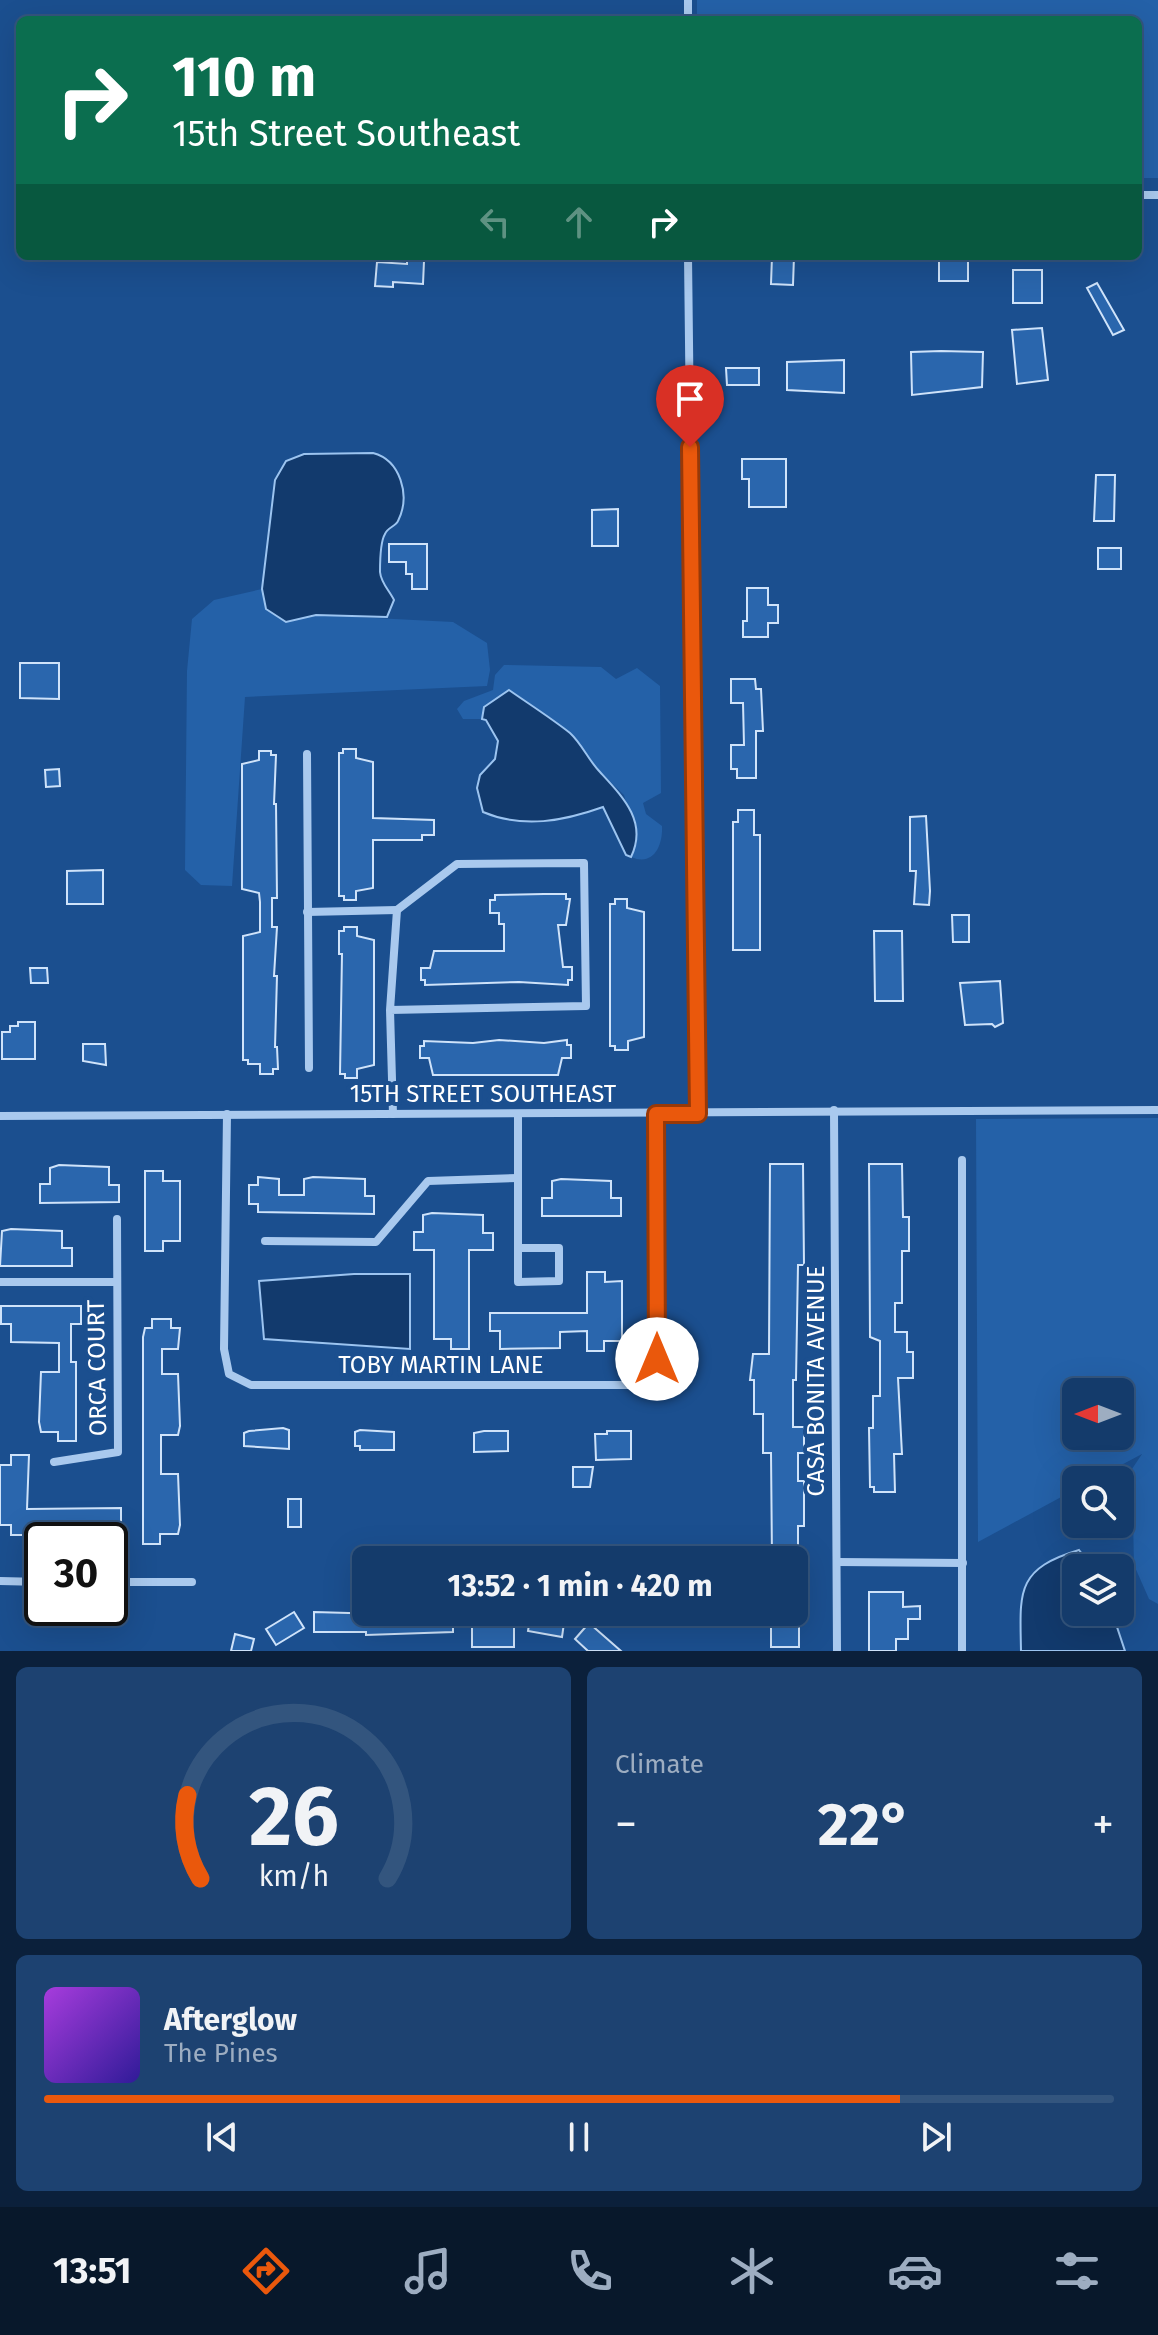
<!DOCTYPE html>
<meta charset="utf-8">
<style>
body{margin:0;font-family:"Fira Sans",sans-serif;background:#1d4271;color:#f1f3f6;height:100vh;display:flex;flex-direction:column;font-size:30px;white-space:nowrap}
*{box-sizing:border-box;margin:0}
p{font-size:26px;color:#9dadc1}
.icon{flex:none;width:44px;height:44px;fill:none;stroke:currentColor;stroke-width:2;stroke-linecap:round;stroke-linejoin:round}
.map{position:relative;height:1651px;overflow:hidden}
.details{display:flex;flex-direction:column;gap:16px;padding:16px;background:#0b203b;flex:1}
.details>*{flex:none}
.banner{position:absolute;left:16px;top:16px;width:1126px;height:244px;border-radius:12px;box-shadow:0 8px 32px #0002,0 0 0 2px #33557e;background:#0b6e4f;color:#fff;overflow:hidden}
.needle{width:52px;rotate:270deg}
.tools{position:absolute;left:1062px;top:1378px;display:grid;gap:16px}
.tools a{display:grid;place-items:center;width:72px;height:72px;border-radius:12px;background:#143b6b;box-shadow:0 8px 32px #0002,0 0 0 2px #33557e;font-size:40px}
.speed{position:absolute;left:24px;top:1522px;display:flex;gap:16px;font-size:40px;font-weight:700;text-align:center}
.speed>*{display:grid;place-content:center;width:104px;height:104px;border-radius:50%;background:#143b6b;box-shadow:0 8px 32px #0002,0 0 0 2px #33557e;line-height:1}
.speed .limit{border:4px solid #111;border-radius:12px;background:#fff;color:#111}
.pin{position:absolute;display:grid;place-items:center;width:68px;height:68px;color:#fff;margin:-82px -34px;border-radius:50% 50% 50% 0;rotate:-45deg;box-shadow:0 0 8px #0007}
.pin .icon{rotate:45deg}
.me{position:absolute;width:88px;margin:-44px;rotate:0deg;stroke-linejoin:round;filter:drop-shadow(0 0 6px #0008)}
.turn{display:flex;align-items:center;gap:28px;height:168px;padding:0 24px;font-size:36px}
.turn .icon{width:104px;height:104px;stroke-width:2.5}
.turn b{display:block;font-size:56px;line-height:68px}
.lanes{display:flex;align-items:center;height:76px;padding:0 24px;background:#0003;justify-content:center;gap:40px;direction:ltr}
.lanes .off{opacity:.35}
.big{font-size:60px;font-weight:700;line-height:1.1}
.details .widget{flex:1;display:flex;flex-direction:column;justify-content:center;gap:12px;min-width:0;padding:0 28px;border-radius:12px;background:#1d4271}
.details .dial{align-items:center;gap:0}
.dial svg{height:208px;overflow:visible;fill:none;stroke:#33557e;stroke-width:7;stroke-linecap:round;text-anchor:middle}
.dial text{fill:#f1f3f6;stroke:none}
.song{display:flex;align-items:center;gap:24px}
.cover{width:96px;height:96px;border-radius:12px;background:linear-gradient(135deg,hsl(280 70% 55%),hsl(250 70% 35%))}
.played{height:8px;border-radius:4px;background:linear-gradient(90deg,#ea580c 80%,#33557e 80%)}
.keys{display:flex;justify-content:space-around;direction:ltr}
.heat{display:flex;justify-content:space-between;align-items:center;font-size:44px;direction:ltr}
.details .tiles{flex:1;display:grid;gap:16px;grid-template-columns:1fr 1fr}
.widget:last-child{grid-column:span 2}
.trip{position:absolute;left:352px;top:1546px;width:456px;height:80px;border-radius:12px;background:#143b6b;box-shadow:0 8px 32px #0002,0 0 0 2px #33557e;font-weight:700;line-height:80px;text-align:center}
.dock{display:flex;height:128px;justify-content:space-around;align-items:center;background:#08182b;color:#9dadc1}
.dock .icon{width:56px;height:56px}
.dock .current{color:#ea580c}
.dock b{font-size:36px;color:#f1f3f6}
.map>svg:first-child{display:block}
.green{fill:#2461a8;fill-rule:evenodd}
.water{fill:#123a6d;stroke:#9cc4f0;stroke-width:2}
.building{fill:#2a66ad;stroke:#cfe3fa;stroke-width:2}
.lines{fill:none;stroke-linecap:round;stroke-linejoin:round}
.minor{stroke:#a9c9ee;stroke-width:8}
.route-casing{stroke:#983908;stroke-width:20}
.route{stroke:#ea580c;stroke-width:14}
.labels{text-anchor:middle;stroke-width:8;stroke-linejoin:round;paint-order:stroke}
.street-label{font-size:24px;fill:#fff;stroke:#1b4f8f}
</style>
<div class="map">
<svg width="1158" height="1651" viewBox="0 0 1158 1651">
<rect width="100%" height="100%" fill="#1b4f8f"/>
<!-- green -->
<g class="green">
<path d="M697 0H1158V178H1138V20H697Z"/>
<path d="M262 589 266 609 292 619 316 615 453 622 487 643 490 670 487 686 245 697 232 886 201 885 185 870 187 671 192 619 214 600Z"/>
<path d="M504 665 601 667 616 679 637 668 660 686 661 793 643 803 646 814 662 826C663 845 654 867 631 857L637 843 624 795 598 770 484 707 482 719H463L457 709 464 701 493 690 495 675Z"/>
<path d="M1158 1118V1604L1149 1599 1134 1565 1132 1469 1142 1454 1093 1480H1076V1489L978 1542 976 1119ZM1076 1392H1120V1436H1076Z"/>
</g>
<!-- water -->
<g class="water">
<path d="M373 453C400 460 411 495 398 521 396 526 387 528 385 534 380 542 380 562 380 572 381 583 389 590 394 600L387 617 316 615 286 622 266 609 262 589 275 480 286 461 304 454Z"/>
<path d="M509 690C529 704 551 718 570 733 582 744 589 761 600 772 623 797 648 822 631 857L626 855 603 807C564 821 523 829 483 812L477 788 480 775 495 759 498 741 486 720 482 719 484 707Z"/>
<path d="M354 1274H410V1349L264 1339 259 1281Z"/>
<path d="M1079 1550 1093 1568H1076V1612H1112L1125 1651H1021C1020 1593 1015 1569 1079 1550Z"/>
</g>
<!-- building -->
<g class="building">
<path d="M772 256H794L793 285 771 284Z"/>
<rect x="939" y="256" width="29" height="25"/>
<path d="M407 260 424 261 423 284 393 282V287L375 286 377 262 407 264Z"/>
<rect x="1013" y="270" width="29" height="33"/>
<path d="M1097 283 1124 330 1113 335 1087 288Z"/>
<path d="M1042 328 1048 380 1017 384 1012 330Z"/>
<path d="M941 351 983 352 982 387 912 395 911 352Z"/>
<path d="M844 360V393L787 390V362Z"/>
<path d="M726 368H759V385H727Z"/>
<path d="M742 459H786V507H749V479H742Z"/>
<path d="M1096 475H1115L1114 521H1094Z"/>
<path d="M618 509V546H592V510Z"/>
<path d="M389 544H427V589H412V574H406V562H389Z"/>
<rect x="1098" y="548" width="23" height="21"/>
<path d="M747 588H768V605H778V623H768V637H743V621H747Z"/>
<path d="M20 663H59V699L20 698Z"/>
<path d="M731 679H755L756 689H761L763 731H756V778H737V769H731V745H744L743 703H731Z"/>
<path d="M343 749H356V758L373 762V818L434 820V835H422V840H373V888L356 891V900H344V896H339V753H343Z"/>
<path d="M259 751H271V755H276L274 804H276L277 898H272V927H277L274 976H277L275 1047H277L278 1069H273V1074H260V1064H248V1060H243V936L260 932V902L259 893 242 889V764L259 760Z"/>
<path d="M59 769 60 786 46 787 45 770Z"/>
<path d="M738 810H754V835H760V950H733V822H738Z"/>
<path d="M926 816 930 891 929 905 914 904 916 871H910V817Z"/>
<path d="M103 870V904H67V871Z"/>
<path d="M544 894H566V899H570L566 925H558L563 967H572V980H568V985L519 982 425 985V980H421V968H430L434 951H504V924H499V913H490V900H495V895Z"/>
<path d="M615 899H627V908L644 912V1037L628 1041V1050H615V1046H610V904H615Z"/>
<path d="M952 915H969V942H953Z"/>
<path d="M344 927H357V936L374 940V1065L357 1069V1078H345V1074H340L342 954H339V931H344Z"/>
<path d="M874 931H902L903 1001H875Z"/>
<path d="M30 968H47L48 983H31Z"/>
<path d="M1000 981 1003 1023 995 1027 992 1024 965 1025 960 983Z"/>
<path d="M18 1022H35V1059H2V1032H10V1026H18Z"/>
<path d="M499 1040 544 1043 567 1040V1045H571V1058H562L558 1075H433L429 1058H420V1046H424V1041L473 1043Z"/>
<path d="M83 1044H105L106 1065 83 1061Z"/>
<path d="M770 1164H803L804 1265H798L796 1380H793V1427H804V1453H798V1481H804V1526H798V1560H772L771 1453H763V1414H754V1380H750L753 1354H769Z"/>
<path d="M869 1164H902L903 1217H909V1251H902V1303H895V1332H907V1352H913V1378H898L902 1454H894L895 1492H874V1487H870L869 1428H873V1396H880V1341L870 1337Z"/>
<path d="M59 1165 109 1167V1185H119V1202L40 1203V1184H50V1168Z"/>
<path d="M145 1171H163V1181H180V1241H163V1251H145Z"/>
<path d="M258 1177 279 1179V1195H304V1179L313 1177 365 1179V1196H374V1214L258 1212V1204H249V1185H258Z"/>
<path d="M561 1179 611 1181V1198H621V1216H542V1198H552V1181Z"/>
<path d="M432 1213 483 1215V1233H493V1250H469V1349H451V1339H434V1250H414V1232H423V1215Z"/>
<path d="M11 1229 62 1231V1248H72V1266H0L2 1231Z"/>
<path d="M587 1272H605V1282L622 1281V1341H604V1351H587V1331L560 1332V1348L500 1349V1331H490V1313H587Z"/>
<path d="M1 1306H81V1324H71V1362H76V1441H58V1432H41L39 1422 41 1372H59V1343L11 1342V1324H1Z"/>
<path d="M152 1319H171V1328H180L178 1349H162V1374H178L180 1426 178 1435H161V1474H178L180 1525 178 1534H160V1544H143V1337L145 1328H152Z"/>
<path d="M283 1428 289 1430V1449L244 1446V1433L249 1431Z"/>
<path d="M360 1430 394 1432V1450H360V1446H355V1432Z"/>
<path d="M484 1431H508V1451L474 1452V1433Z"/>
<path d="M607 1431H631V1459L596 1460 595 1434H607Z"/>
<path d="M11 1455H29L27 1509 121 1508V1527H111V1540H52V1535H11V1525H0V1465H11Z"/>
<path d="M573 1467H593L590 1487H573Z"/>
<rect x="288" y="1499" width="13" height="28"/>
<path d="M869 1592H903V1607L920 1606V1619H908V1639H896V1651H869Z"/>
<path d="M294 1612 304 1628 276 1645 266 1629Z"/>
<path d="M314 1612 453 1616V1632L366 1635V1632H314Z"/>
<path d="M531 1612 565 1616 562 1637 528 1631Z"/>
<path d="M589 1623 621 1651H588L575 1639Z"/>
<rect x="771" y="1624" width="28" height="23"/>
<rect x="472" y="1625" width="42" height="22"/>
<path d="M235 1634 254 1639 251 1651H231Z"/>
</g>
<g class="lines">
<!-- minor -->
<g class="minor">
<path d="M688 20V0"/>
<path d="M1138 195H1158"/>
<path d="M688 256 698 1114"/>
<path d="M307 754 309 1068"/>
<path d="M307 912 397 910"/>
<path d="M390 1010 586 1006 584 863 457 864 397 910 390 1010 393 1114"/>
<path d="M834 1110 837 1651"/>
<path d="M227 1114 224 1349 229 1374 251 1385H628L647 1380 657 1359 656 1114"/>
<path d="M0 1116 1158 1110"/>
<path d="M265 1241 376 1242 428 1181 518 1178"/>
<path d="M518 1248H559V1281L518 1282V1114"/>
<path d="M0 1282H116"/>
<path d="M54 1462 118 1452 117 1219"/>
<path d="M838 1562 963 1563"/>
<path d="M0 1581 42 1582"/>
<path d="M110 1582H192"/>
<path d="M962 1651V1160"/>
</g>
</g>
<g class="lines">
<!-- route casing -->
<g class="route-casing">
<path id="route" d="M657 1359 656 1114H698L690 447"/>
</g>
<!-- route -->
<use href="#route" class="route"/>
</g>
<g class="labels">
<!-- street labels -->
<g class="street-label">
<text x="483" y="1102">15TH STREET SOUTHEAST</text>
<text x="441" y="1373">TOBY MARTIN LANE</text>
<text transform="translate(97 1368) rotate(-91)" y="8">ORCA COURT</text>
<text transform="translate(816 1381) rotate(-90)" y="8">CASA BONITA AVENUE</text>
</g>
</g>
</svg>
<div class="tools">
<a><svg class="needle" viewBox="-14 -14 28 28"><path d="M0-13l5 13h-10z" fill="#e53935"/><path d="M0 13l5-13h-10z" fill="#9dadc1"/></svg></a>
<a><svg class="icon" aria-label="search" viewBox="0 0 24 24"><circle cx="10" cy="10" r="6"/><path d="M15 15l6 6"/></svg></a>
<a><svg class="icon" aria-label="layers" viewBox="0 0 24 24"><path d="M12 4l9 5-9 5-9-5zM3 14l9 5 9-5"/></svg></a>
</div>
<div class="speed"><div class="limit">30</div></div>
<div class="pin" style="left:690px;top:447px;background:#d93025"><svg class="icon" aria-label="arrive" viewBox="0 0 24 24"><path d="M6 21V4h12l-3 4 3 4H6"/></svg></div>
<svg class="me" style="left:657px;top:1359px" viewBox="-20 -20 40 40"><circle r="19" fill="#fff"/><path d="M0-13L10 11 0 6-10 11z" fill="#ea580c"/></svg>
<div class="trip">13:52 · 1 min · 420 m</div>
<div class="banner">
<div class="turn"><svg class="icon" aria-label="right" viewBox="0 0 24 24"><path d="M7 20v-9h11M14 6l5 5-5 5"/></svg><div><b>110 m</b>15th Street Southeast</div></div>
<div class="lanes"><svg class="icon off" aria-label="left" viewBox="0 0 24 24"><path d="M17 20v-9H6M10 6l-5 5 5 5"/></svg><svg class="icon off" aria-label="ahead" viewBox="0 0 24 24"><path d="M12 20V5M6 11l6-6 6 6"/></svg><svg class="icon" aria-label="right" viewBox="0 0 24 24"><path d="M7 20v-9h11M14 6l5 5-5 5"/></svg></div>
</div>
</div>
<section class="details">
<div class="tiles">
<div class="widget dial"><svg viewBox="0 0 100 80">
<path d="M14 69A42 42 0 1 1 86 69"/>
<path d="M14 69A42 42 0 0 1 9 37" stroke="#ea580c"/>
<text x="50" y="56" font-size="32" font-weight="700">26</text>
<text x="50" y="72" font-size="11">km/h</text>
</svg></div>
<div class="widget"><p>Climate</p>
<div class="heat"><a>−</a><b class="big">22°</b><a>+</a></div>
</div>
<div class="widget">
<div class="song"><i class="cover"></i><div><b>Afterglow</b><p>The Pines</p></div></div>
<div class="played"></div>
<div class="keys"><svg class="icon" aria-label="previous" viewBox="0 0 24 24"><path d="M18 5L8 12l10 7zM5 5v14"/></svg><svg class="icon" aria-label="pause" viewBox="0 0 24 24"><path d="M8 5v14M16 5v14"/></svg><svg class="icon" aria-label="next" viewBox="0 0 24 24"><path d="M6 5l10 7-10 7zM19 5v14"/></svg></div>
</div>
</div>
</section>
<nav class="dock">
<b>13:51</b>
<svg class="icon current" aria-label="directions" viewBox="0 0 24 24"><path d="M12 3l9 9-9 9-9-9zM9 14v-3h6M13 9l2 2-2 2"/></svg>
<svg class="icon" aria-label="music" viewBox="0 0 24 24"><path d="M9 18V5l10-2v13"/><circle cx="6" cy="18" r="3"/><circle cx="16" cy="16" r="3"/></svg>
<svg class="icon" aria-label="phone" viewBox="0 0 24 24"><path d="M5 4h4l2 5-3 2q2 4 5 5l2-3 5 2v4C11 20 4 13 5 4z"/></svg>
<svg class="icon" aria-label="climate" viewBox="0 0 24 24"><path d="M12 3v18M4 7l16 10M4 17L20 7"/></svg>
<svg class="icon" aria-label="car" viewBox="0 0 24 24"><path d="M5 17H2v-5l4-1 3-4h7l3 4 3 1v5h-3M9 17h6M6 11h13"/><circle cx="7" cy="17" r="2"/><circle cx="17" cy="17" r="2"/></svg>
<svg class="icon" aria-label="filters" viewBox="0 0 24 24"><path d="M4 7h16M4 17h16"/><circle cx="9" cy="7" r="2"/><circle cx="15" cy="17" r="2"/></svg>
</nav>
